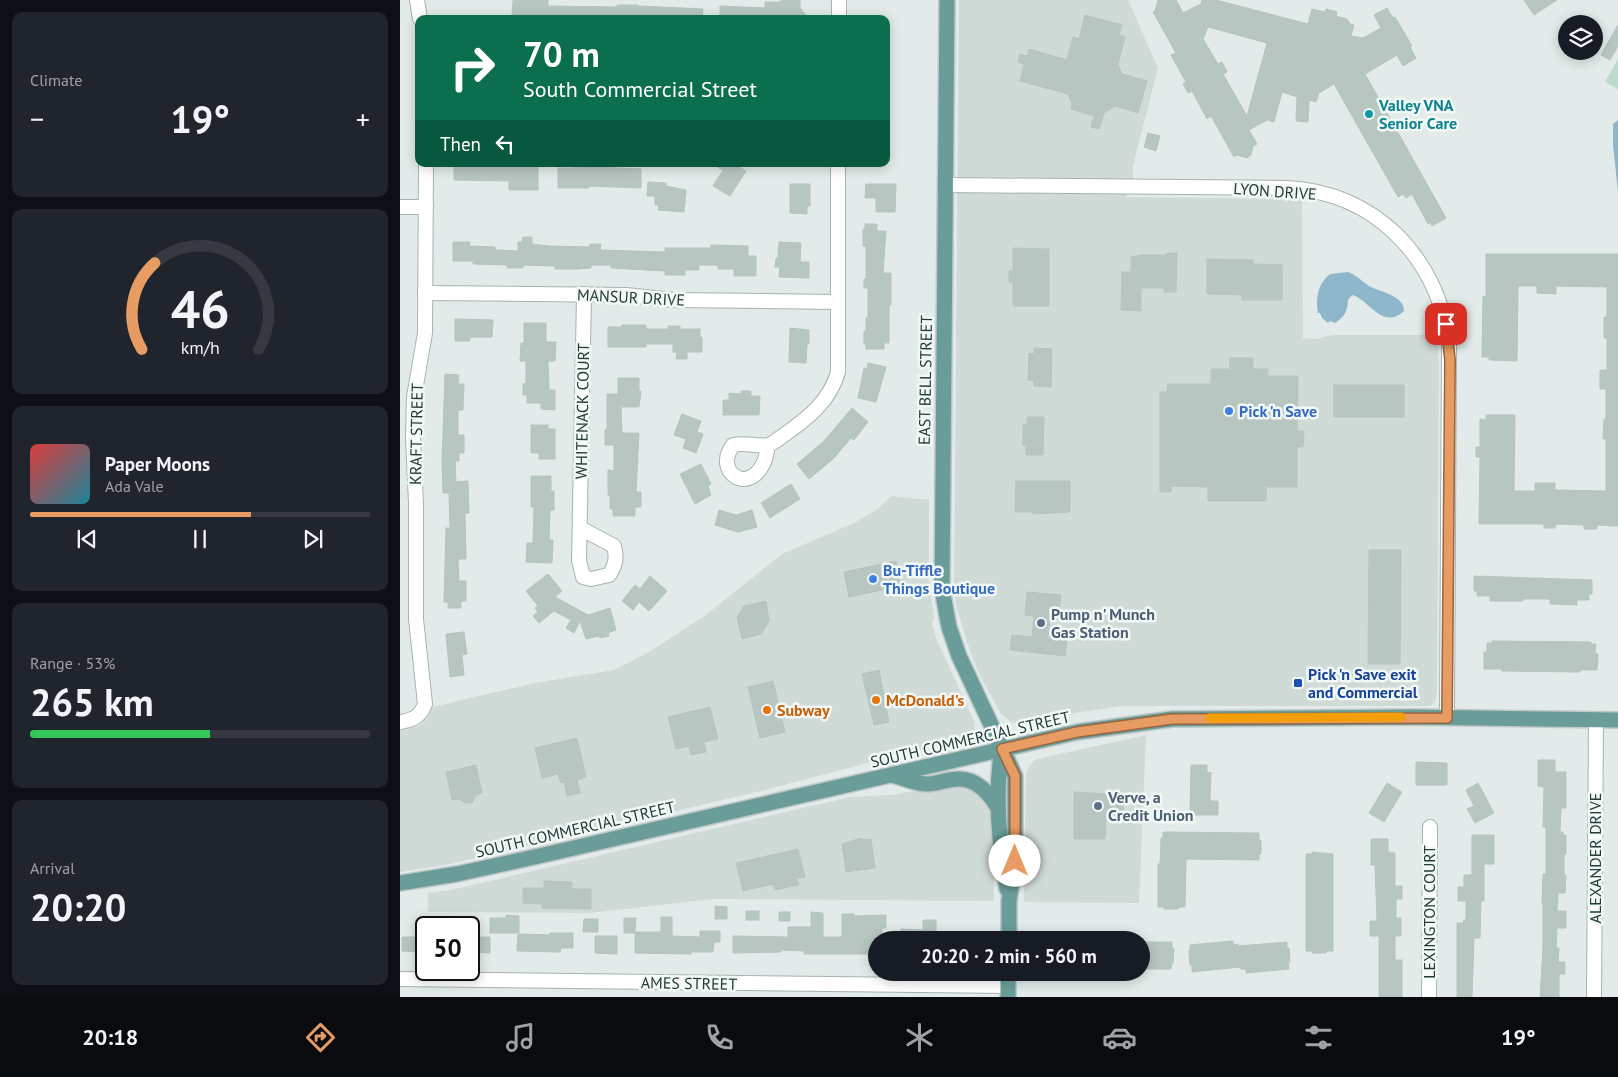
<!DOCTYPE html>
<meta charset="utf-8">
<style>
body{margin:0;font-family:"PT Sans",sans-serif;background:#20242c;color:#f1f3f6;height:100vh;display:flex;flex-direction:column;font-size:19px;white-space:nowrap}
*{box-sizing:border-box;margin:0}
p{font-size:16px;color:#9ea1a6}
.icon{flex:none;width:28px;height:28px;fill:none;stroke:currentColor;stroke-width:2;stroke-linecap:round;stroke-linejoin:round}
.map{position:relative;flex:1;overflow:hidden}
.side{display:flex;flex-direction:column;gap:12px;padding:12px;background:#0d0f14;width:400px}
.side>*{flex:none}
.top-card{position:absolute;left:15px;top:15px;width:475px;height:152px;border-radius:10px;box-shadow:0 2px 12px #0003;background:#0b6e4f;color:#fff;overflow:hidden}
.tools{position:absolute;left:1158px;top:15px;display:grid;gap:10px}
.tools a{display:grid;place-items:center;width:45px;height:45px;border-radius:50%;background:#171b24;box-shadow:0 2px 12px #0003;font-size:25px}
.speed{position:absolute;left:15px;top:916px;display:flex;gap:10px;font-size:25px;font-weight:700;text-align:center}
.speed>*{display:grid;place-content:center;width:65px;height:65px;border-radius:50%;background:#171b24;box-shadow:0 2px 12px #0003;line-height:1}
.speed .limit{border:2px solid #111;border-radius:8px;background:#fff;color:#111}
.pin{position:absolute;display:grid;place-items:center;width:42px;height:42px;color:#fff;margin:-21px;border-radius:10px;box-shadow:0 2px 8px #0006}
.me{position:absolute;width:55px;margin:-28px;rotate:0deg;stroke-linejoin:round;filter:drop-shadow(0 0 4px #0008)}
.turn{display:flex;align-items:center;gap:18px;height:105px;padding:0 25px;font-size:22px}
.turn .icon{width:65px;height:65px;stroke-width:2.5}
.turn b{display:block;font-size:35px;line-height:42px}
.then{display:flex;align-items:center;height:48px;padding:0 25px;background:#0003;gap:10px;font-size:19px}
.big{font-size:38px;font-weight:800;line-height:1.1}
.side .tile{flex:1;display:flex;flex-direction:column;justify-content:center;gap:8px;min-width:0;padding:0 18px;border-radius:10px;background:#20242c}
.side .dial{align-items:center;gap:0}
.dial svg{height:130px;overflow:visible;fill:none;stroke:#363941;stroke-width:7;stroke-linecap:round;text-anchor:middle}
.dial text{fill:#f1f3f6;stroke:none}
.song{display:flex;align-items:center;gap:15px}
.cover{width:60px;height:60px;border-radius:8px;background:linear-gradient(135deg,hsl(0 70% 55%),hsl(190 70% 35%))}
.played{height:5px;border-radius:2px;background:linear-gradient(90deg,#e79c64 65%,#363941 65%)}
.keys{display:flex;justify-content:space-around;direction:ltr}
.heat{display:flex;justify-content:space-between;align-items:center;font-size:28px;direction:ltr}
.charge{height:8px;border-radius:4px;background:linear-gradient(90deg,#34c759 53%,#363941 0)}
.trip{position:absolute;left:468px;top:931px;width:282px;height:50px;border-radius:25px;background:#171b24;box-shadow:0 2px 12px #0003;font-weight:800;line-height:50px;text-align:center}
.tabs{display:flex;height:80px;justify-content:space-around;align-items:center;background:#090b0e;color:#9ea1a6}
.tabs .icon{width:35px;height:35px}
.tabs .on{color:#e79c64}
.tabs b{font-size:22px;color:#f1f3f6}
main{display:flex;flex:1;min-height:0}
.map>svg:first-child{display:block}
.built{fill:#d0dbd8}
.green{fill:#bddbca}
.water{fill:#8eb7cc}
.building{fill:#b8c6c2;stroke:#b5c4c1;fill-rule:evenodd}
.lines{fill:none;stroke-linecap:round;stroke-linejoin:round}
.minor-casing{stroke:#a5b3b1;stroke-width:16}
.major-casing{stroke:#c1c8c8;stroke-width:18}
.minor{stroke:#fff;stroke-width:14}
.major{stroke:#6a9d99;stroke-width:15}
.route-casing{stroke:#966541;stroke-width:12}
.route{stroke:#e79c64;stroke-width:9}
.slow{stroke:#f59e0b;stroke-width:9}
.culture-dot{fill:#0f9aa8;stroke:#f2f8f6;stroke-width:2}
.shop-dot{fill:#3f7fe0;stroke:#f2f8f6;stroke-width:2}
.service-dot{fill:#5c6f8a;stroke:#f2f8f6;stroke-width:2}
.transit-dot{fill:#1a4fb4;stroke:#f2f8f6;stroke-width:2}
.food-dot{fill:#e8710a;stroke:#f2f8f6;stroke-width:2}
.labels{text-anchor:middle;stroke-width:5;stroke-linejoin:round;paint-order:stroke}
.culture-label{font-size:16px;font-weight:bold;fill:#0d838f;stroke:#f2f8f6;text-anchor:start}
.street-label{font-size:16px;fill:#233b39;stroke:#f2f8f6}
.shop-label{font-size:16px;font-weight:bold;fill:#366cbe;stroke:#f2f8f6;text-anchor:start}
.service-label{font-size:16px;font-weight:bold;fill:#4e5e75;stroke:#f2f8f6;text-anchor:start}
.transit-label{font-size:16px;font-weight:bold;fill:#164399;stroke:#f2f8f6;text-anchor:start}
.food-label{font-size:16px;font-weight:bold;fill:#c56008;stroke:#f2f8f6;text-anchor:start}
</style>
<main>
<section class="side">
<div class="tile"><p>Climate</p>
<div class="heat"><a>−</a><b class="big">19°</b><a>+</a></div>
</div>
<div class="tile dial"><svg viewBox="0 0 100 80">
<path d="M14 69A42 42 0 1 1 86 69"/>
<path d="M14 69A42 42 0 0 1 22 16" stroke="#e79c64"/>
<text x="50" y="56" font-size="32" font-weight="700">46</text>
<text x="50" y="72" font-size="11">km/h</text>
</svg></div>
<div class="tile">
<div class="song"><i class="cover"></i><div><b>Paper Moons</b><p>Ada Vale</p></div></div>
<div class="played"></div>
<div class="keys"><svg class="icon" aria-label="previous" viewBox="0 0 24 24"><path d="M18 5L8 12l10 7zM5 5v14"/></svg><svg class="icon" aria-label="pause" viewBox="0 0 24 24"><path d="M8 5v14M16 5v14"/></svg><svg class="icon" aria-label="next" viewBox="0 0 24 24"><path d="M6 5l10 7-10 7zM19 5v14"/></svg></div>
</div>
<div class="tile"><p>Range · 53%</p><b class="big">265 km</b><div class="charge"></div></div>
<div class="tile"><p>Arrival</p><b class="big">20:20</b></div>
</section>
<div class="map">
<svg width="1218" height="997" viewBox="0 0 1218 997">
<rect width="100%" height="100%" fill="#e2ebe9"/>
<!-- built -->
<g class="built">
<path d="M559 0H728L758 68 733 166V178L726 197 902 199 903 338 915 339 932 335H1037L1039 360 1037 689 1035 702 1030 706H722L675 713 625 722 612 723 601 714 579 674 570 651 557 609 554 590Z"/>
<path d="M491 496 529 500V582L534 617 532 623 536 638 574 721 575 731 572 735 567 737 361 791 50 864 0 872V731L19 726 27 719 32 707 135 683 214 670 249 652 303 617 382 554 454 523 478 509Z"/>
<path d="M746 735 739 903 624 902 626 776 627 770 631 764 637 759Z"/>
<path d="M555 783 565 784 589 801 593 832 594 901 313 899 190 913 28 912V893L51 890 450 797 492 795Z"/>
</g>
<!-- green -->
<path class="green" d="M1218 59V89L1205 82Z"/>
<!-- water -->
<g class="water">
<path d="M1218 120V192L1213 145V124Z"/>
<path d="M948 272C956 275 962 281 969 286 980 292 1004 295 1004 311 982 331 969 299 952 295L948 300C947 311 946 316 935 323L930 321 928 323 922 318 920 313H918C915 299 918 283 930 274Z"/>
</g>
<!-- building -->
<g class="building">
<path d="M113 0H148V6L217 7V5H238V6L303 9 302 19H163V17L112 16Z"/>
<path d="M381 0H400V8L409 19H320V6L365 8V2H381Z"/>
<path d="M758 0H776L783 13 801 4 802 0H816L908 24 912 9 925 12 926 9 937 12 936 16 947 19 950 24 954 25 951 36 963 38 981 28 974 15 987 8 993 18 995 17 1012 46 1010 47 1016 58 1003 66 997 55 965 74 1046 218 1032 226 1030 222 1028 224 1012 194 1006 198 1003 194 998 197 934 84 919 93 916 102 909 100 908 122 896 121 897 97 882 92 874 122 867 120 849 130 857 144 853 146 851 155 847 158 837 155 834 157 811 116 807 119 792 91 788 93 783 84 786 82 771 55 776 53 753 12 755 11ZM808 27 867 43 847 116 823 74 827 72 822 62 818 64 803 39Z"/>
<path d="M1124 0H1157L1134 15Z"/>
<path d="M685 15 722 25 719 35 725 37 718 64 722 74 747 81 738 113 715 106 704 113 699 129 691 127 694 116 671 109 672 104 668 94 620 81 624 64 618 62 620 54 627 56 629 49 667 60 673 37 679 39Z"/>
<path d="M1218 25V46L1210 60 1201 55Z"/>
<path d="M748 133 760 136 756 151 744 147Z"/>
<path d="M54 164H138V190H109V181L54 180Z"/>
<path d="M312 164H334L346 171 330 196 313 186 323 170Z"/>
<path d="M174 166 241 169V188L189 186V188H158V168H174Z"/>
<path d="M248 182 266 183V186L286 190 284 212 258 210 259 205H255V196H247Z"/>
<path d="M390 184H410V206H407V214L390 213Z"/>
<path d="M466 184H496L495 212H476V198H465Z"/>
<path d="M465 224H477V231H486L483 273H491V305H489V343H484V349H466V344H464V331H466V318H468V288H464V279H466V246H463V229H465Z"/>
<path d="M123 237H132V244L148 246 190 247V244H201L200 250 265 252V248H311V245L348 246V256H356V276H334V269H318V265H299V270H285V275H265V271L211 268V265H191V268L178 269H155V266L123 265V268H107V265L73 264V261H53V242H70L69 246 95 247V250L118 251V242H122Z"/>
<path d="M379 242 401 243 400 262H409V278L379 277 380 267H375L376 258H378Z"/>
<path d="M613 248 649 249V306H613V282H609V271H613Z"/>
<path d="M767 253H777L776 292H764V288H741V311L721 310 722 272H731V257L743 255H767Z"/>
<path d="M1086 254H1218V526L1197 525V529H1184V525L1156 524 1155 528H1144V524H1079L1080 457H1076V447H1080V419L1086 420V415H1115L1114 491H1135V483H1155V490L1206 491V439H1203L1204 419H1206V389H1200V370H1207V338H1204V317H1207V287L1156 286V294L1137 293V286H1118L1117 361 1089 360V357H1082L1083 296 1086 297Z"/>
<path d="M807 259 853 260V264L882 265V300H842V295L807 294Z"/>
<path d="M55 319 93 320 92 337H70V341H55Z"/>
<path d="M124 323H146V342H156L155 361H148L149 390H155V410L141 409V403H127V395H123V384L126 383V361H120L121 343H124Z"/>
<path d="M222 325H246V329H268V326H280V329H300V337H302V352H287V359H276L277 352H273V344H246V347H208V327H222Z"/>
<path d="M390 328 409 330V344H407L406 363 389 362Z"/>
<path d="M634 348 652 349 651 387 634 386V381L628 380 629 353 634 354Z"/>
<path d="M830 358H853V369H868V376H898L897 431H904L903 447H897V487H866V501H808V487L771 486V492H760V392H767L768 384H811V369H830Z"/>
<path d="M468 363 486 367 476 402 458 398 464 368 467 369Z"/>
<path d="M45 374 59 375 58 384H64L63 410H58V435H64V453H59V461H55L56 482 68 481 69 513H65L66 559H58L59 581H66V601H61V608H48V602H44L46 528H50L49 493H43L42 461Z"/>
<path d="M218 378H239V391H241L239 407H221L222 433H239L236 492H241V507H235V516H213V509H210V495H208V470L214 471V445H205V430L207 429V394H218Z"/>
<rect x="934" y="385" width="70" height="32"/>
<path d="M341 391H351V396H360L359 415H323V400H329V393L341 394Z"/>
<path d="M452 408 468 422 454 440 451 438 433 459 409 479 397 464 424 441Z"/>
<path d="M282 414 301 421 297 432 303 434 296 453 283 448 286 439 274 435Z"/>
<path d="M627 417H644L643 455H626V446H623V425H627Z"/>
<path d="M131 425H148V429H155V459H139V453H131Z"/>
<path d="M301 464 311 484 308 486 311 495 295 504 280 474Z"/>
<path d="M131 476H151V491H154V510H150L149 540H153L152 563 126 562 127 543H133L134 507H131Z"/>
<path d="M616 481H670V512L633 514V512H615Z"/>
<path d="M391 484 400 499 370 518 361 503Z"/>
<path d="M319 510 336 515 352 510 357 527 338 532 315 525Z"/>
<path d="M969 550H1001L1000 664H968Z"/>
<path d="M496 561 501 586 449 597 444 572Z"/>
<path d="M148 574 162 591 155 597 188 615 210 608 216 630 208 633 209 636 200 638 199 636 186 639 180 621 174 633 166 628 171 620 154 611 139 623 133 616 138 612 135 608 138 606 126 591Z"/>
<path d="M250 576 267 591 249 611 239 602 233 610 222 601 235 585 240 589Z"/>
<path d="M1074 576 1192 580V594H1189V600H1177V605L1150 604V599H1123V601H1090V596H1077V591H1074Z"/>
<path d="M627 592 661 595 658 619 650 618 648 638 667 640 665 656 610 650 612 635 632 637 634 616 625 615Z"/>
<path d="M366 601 369 621 361 634 342 639 337 617 344 606Z"/>
<path d="M64 632 67 654 62 655 64 675 50 677 46 634Z"/>
<path d="M1092 641 1191 642V644H1196L1195 654H1198L1197 670H1180V672L1102 671V669H1084V652H1087V643H1092Z"/>
<path d="M479 670 489 722 474 725 462 674Z"/>
<path d="M373 681 385 732 360 738 348 687Z"/>
<path d="M310 707 318 739 304 742 306 752 291 755 289 746 276 749 268 717Z"/>
<path d="M177 738 186 777 177 780 180 793 167 796 164 782 161 783 158 774 142 778 135 748Z"/>
<path d="M1138 760H1155V772H1166V808H1161L1160 832H1163V835H1166V854H1164V875H1166L1165 893H1158L1157 911H1166V928H1157L1156 948H1159L1158 962H1165V974H1159V997H1140L1143 948V904H1142L1143 874H1146V827H1143L1144 787 1138 786Z"/>
<path d="M1016 762 1047 763V785H1016Z"/>
<path d="M76 765 82 793 76 795 72 803H66L59 799 52 800 46 772Z"/>
<path d="M791 765H807V773L811 772 810 801H818V815H790Z"/>
<path d="M987 783 1002 792 984 822 969 813Z"/>
<path d="M1078 783 1094 813 1075 823 1067 809 1074 806 1066 790Z"/>
<path d="M674 792 723 795V817L706 816 705 839H674Z"/>
<path d="M763 832 859 833V840H861V854H859V860L786 859 785 907H779L778 909H764V907H758V864H760L761 838H763Z"/>
<path d="M1072 835H1094V864H1084V901H1081L1080 938H1074L1072 997H1057V923H1063L1064 920H1066V901H1058V887H1064V875H1072Z"/>
<path d="M461 838 463 840 471 839 475 868 446 872 442 844Z"/>
<path d="M971 839H988V852L995 853V886H1002V899H996V918H1001V936H995V960H1002V997H979V936H970V921H977L975 865H971Z"/>
<path d="M398 849 405 877 397 879 399 885 375 890 373 884 343 891 336 863Z"/>
<path d="M912 852 933 854V951H926V953H912V951H906V854H912Z"/>
<path d="M144 881 172 882V889H191V909L142 908V904L123 903V888H144Z"/>
<path d="M315 906 327 907V919H315Z"/>
<rect x="346" y="911" width="13" height="9"/>
<rect x="379" y="912" width="11" height="9"/>
<path d="M411 912 423 913V937H442V914H454V916L486 915V928H482V940H476V954H404V951L381 950V952L333 953V936L388 937V927H411Z"/>
<path d="M106 915 119 916V933H90V918H106Z"/>
<path d="M261 917H272V936L300 937V931H320V942H314L313 952H291V954L235 953V933H224V918H236L235 932H261Z"/>
<rect x="31" y="919" width="28" height="9"/>
<path d="M184 919H198V932H183Z"/>
<path d="M523 920H536V940H500L501 929 523 930Z"/>
<path d="M150 933H173V948H161L160 952 117 951 118 934 150 935Z"/>
<path d="M195 936H217V954L195 953Z"/>
<path d="M2 937H23V952L2 951Z"/>
<path d="M70 937H90V953L70 952Z"/>
<path d="M833 941V945L838 944V946L887 942V948H889L890 962H888L889 969 846 973V969H841L840 967 792 972V965H790L789 950H790V945Z"/>
<path d="M741 942H772V948L774 949 773 963H772L771 969H741Z"/>
</g>
<g class="lines">
<!-- minor casing -->
<g class="minor-casing">
<g id="minor">
<path d="M17 0 20 19"/>
<path d="M439 19V0"/>
<path d="M545 185 887 188C975 192 1037 257 1049 342L1047 718"/>
<path d="M0 207H26"/>
<path d="M25 293 226 295 274 300 437 302"/>
<path d="M368 445C367 451 366 459 363 464 348 495 313 472 333 445 345 442 358 447 368 445 373 444 379 438 384 435 408 418 430 401 438 372V164"/>
<path d="M180 528 214 546C217 557 216 565 209 575L191 579 183 577 179 560 184 294"/>
<path d="M0 722C13 720 20 717 25 704L16 619V504L13 437 14 397 25 333 26 164"/>
<path d="M0 979 608 986"/>
<path d="M1029 997 1030 827"/>
<path d="M1194 997 1196 720"/>
</g>
</g>
<!-- major casing -->
<g class="major-casing">
<g id="major">
<path d="M547 0 542 589 549 627 559 656 615 776V861L609 901V940"/>
<path d="M602 749C594 795 599 844 607 889"/>
<path d="M492 775C503 778 516 784 527 784 537 784 548 779 558 779 576 778 590 794 598 808"/>
<path d="M0 883 57 874 139 856 677 732 772 719 1012 717 1218 720"/>
<path d="M608 997V972"/>
</g>
</g>
<!-- minor -->
<use href="#minor" class="minor"/>
<!-- major -->
<use href="#major" class="major"/>
</g>
<g class="lines">
<!-- route casing -->
<g class="route-casing">
<path id="route" d="M615 861V776L602 749 677 732 772 719 1047 718 1050 360 1046 324"/>
</g>
<!-- route -->
<use href="#route" class="route"/>
<!-- slow -->
<path class="slow" d="M810 718 1001 717"/>
</g>
<!-- markers -->
<circle class="culture-dot" cx="969" cy="114" r="5"/>
<g class="shop-dot">
<circle cx="829" cy="411" r="5"/>
<circle cx="473" cy="579" r="5"/>
</g>
<g class="service-dot">
<circle cx="641" cy="623" r="5"/>
<circle cx="698" cy="806" r="5"/>
</g>
<rect class="transit-dot" x="893" y="678" width="10" height="10" rx="2.5"/>
<g class="food-dot">
<circle cx="476" cy="700" r="5"/>
<circle cx="367" cy="710" r="5"/>
</g>
<g class="labels">
<!-- culture labels -->
<g class="culture-label">
<text x="979" y="111">Valley VNA<tspan x="979" dy="18">Senior Care</tspan></text>
</g>
<!-- street labels -->
<g class="street-label">
<text transform="translate(875 191) rotate(4)" y="6">LYON DRIVE</text>
<text transform="translate(231 297) rotate(3)" y="6">MANSUR DRIVE</text>
<text transform="translate(525 380) rotate(-89)" y="6">EAST BELL STREET</text>
<text transform="translate(182 411) rotate(-89)" y="6">WHITENACK COURT</text>
<text transform="translate(16 434) rotate(-89)" y="6">KRAFT STREET</text>
<text transform="translate(570 739) rotate(-13)" y="6">SOUTH COMMERCIAL STREET</text>
<text transform="translate(175 829) rotate(-13)" y="6">SOUTH COMMERCIAL STREET</text>
<text transform="translate(1195 858) rotate(-90)" y="6">ALEXANDER DRIVE</text>
<text transform="translate(1029 912) rotate(-90)" y="6">LEXINGTON COURT</text>
<text transform="translate(289 983) rotate(1)" y="6">AMES STREET</text>
</g>
<!-- shop labels -->
<g class="shop-label">
<text x="839" y="417">Pick 'n Save</text>
<text x="483" y="576">Bu-Tiffle<tspan x="483" dy="18">Things Boutique</tspan></text>
</g>
<!-- service labels -->
<g class="service-label">
<text x="651" y="620">Pump n' Munch<tspan x="651" dy="18">Gas Station</tspan></text>
<text x="708" y="803">Verve, a<tspan x="708" dy="18">Credit Union</tspan></text>
</g>
<!-- transit labels -->
<g class="transit-label">
<text x="908" y="680">Pick 'n Save exit<tspan x="908" dy="18">and Commercial</tspan></text>
</g>
<!-- food labels -->
<g class="food-label">
<text x="486" y="706">McDonald's</text>
<text x="377" y="716">Subway</text>
</g>
</g>
</svg>
<div class="tools">
<a><svg class="icon" aria-label="layers" viewBox="0 0 24 24"><path d="M12 4l9 5-9 5-9-5zM3 14l9 5 9-5"/></svg></a>
</div>
<div class="speed"><div class="limit">50</div></div>
<div class="pin" style="left:1046px;top:324px;background:#d93025"><svg class="icon" aria-label="arrive" viewBox="0 0 24 24"><path d="M6 21V4h12l-3 4 3 4H6"/></svg></div>
<svg class="me" style="left:615px;top:861px" viewBox="-20 -20 40 40"><circle r="19" fill="#fff"/><path d="M0-13L10 11 0 6-10 11z" fill="#e79c64"/></svg>
<div class="trip">20:20 · 2 min · 560 m</div>
<div class="top-card">
<div class="turn"><svg class="icon" aria-label="right" viewBox="0 0 24 24"><path d="M7 20v-9h11M14 6l5 5-5 5"/></svg><div><b>70 m</b>South Commercial Street</div></div>
<div class="then">Then<svg class="icon" aria-label="left" viewBox="0 0 24 24"><path d="M17 20v-9H6M10 6l-5 5 5 5"/></svg></div>
</div>
</div>
</main>
<nav class="tabs">
<b>20:18</b>
<svg class="icon on" aria-label="directions" viewBox="0 0 24 24"><path d="M12 3l9 9-9 9-9-9zM9 14v-3h6M13 9l2 2-2 2"/></svg>
<svg class="icon" aria-label="music" viewBox="0 0 24 24"><path d="M9 18V5l10-2v13"/><circle cx="6" cy="18" r="3"/><circle cx="16" cy="16" r="3"/></svg>
<svg class="icon" aria-label="phone" viewBox="0 0 24 24"><path d="M5 4h4l2 5-3 2q2 4 5 5l2-3 5 2v4C11 20 4 13 5 4z"/></svg>
<svg class="icon" aria-label="climate" viewBox="0 0 24 24"><path d="M12 3v18M4 7l16 10M4 17L20 7"/></svg>
<svg class="icon" aria-label="car" viewBox="0 0 24 24"><path d="M5 17H2v-5l4-1 3-4h7l3 4 3 1v5h-3M9 17h6M6 11h13"/><circle cx="7" cy="17" r="2"/><circle cx="17" cy="17" r="2"/></svg>
<svg class="icon" aria-label="filters" viewBox="0 0 24 24"><path d="M4 7h16M4 17h16"/><circle cx="9" cy="7" r="2"/><circle cx="15" cy="17" r="2"/></svg>
<b>19°</b>
</nav>
